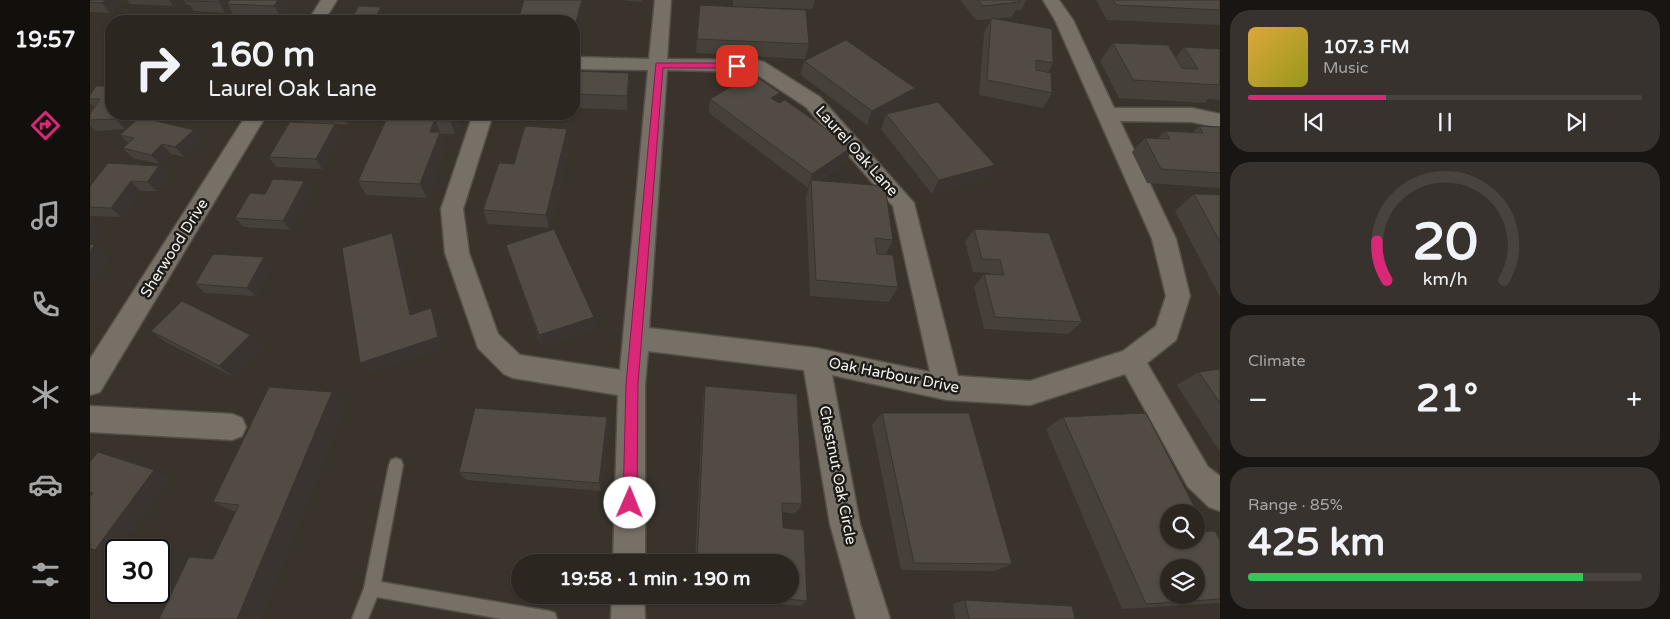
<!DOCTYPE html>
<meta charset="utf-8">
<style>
body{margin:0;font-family:"Varela Round",sans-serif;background:#38322e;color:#f1f3f6;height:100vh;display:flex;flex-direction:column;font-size:19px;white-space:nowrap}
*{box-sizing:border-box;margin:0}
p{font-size:16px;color:#a6a5a5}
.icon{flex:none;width:28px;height:28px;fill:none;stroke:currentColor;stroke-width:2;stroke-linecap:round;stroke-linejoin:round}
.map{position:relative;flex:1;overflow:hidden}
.panel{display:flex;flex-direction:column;gap:10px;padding:10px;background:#181512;width:450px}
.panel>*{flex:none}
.guide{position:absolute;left:15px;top:15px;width:475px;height:105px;border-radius:20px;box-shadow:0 1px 4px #0004,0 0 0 1px #48433f;background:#2c2621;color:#f1f3f6;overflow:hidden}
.buttons{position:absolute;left:1070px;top:504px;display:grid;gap:10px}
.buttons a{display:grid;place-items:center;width:45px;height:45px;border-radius:50%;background:#2c2621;box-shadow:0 1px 4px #0004,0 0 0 1px #48433f;font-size:25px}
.speed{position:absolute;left:15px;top:539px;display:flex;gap:10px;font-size:25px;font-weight:700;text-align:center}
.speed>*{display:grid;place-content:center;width:65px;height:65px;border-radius:50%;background:#2c2621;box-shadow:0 1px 4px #0004,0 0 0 1px #48433f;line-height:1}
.speed .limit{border:2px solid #111;border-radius:8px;background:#fff;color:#111}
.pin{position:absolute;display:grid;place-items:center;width:42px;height:42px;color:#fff;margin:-21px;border-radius:10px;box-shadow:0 2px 8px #0006}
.me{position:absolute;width:55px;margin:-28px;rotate:1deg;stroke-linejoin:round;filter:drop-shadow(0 0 4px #0008)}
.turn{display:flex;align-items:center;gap:18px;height:105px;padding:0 20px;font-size:22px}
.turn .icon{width:65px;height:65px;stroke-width:2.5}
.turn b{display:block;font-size:35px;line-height:42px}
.big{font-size:38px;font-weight:700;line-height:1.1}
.panel .tile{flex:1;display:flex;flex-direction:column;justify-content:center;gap:8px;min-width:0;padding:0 18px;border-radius:20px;background:#38322e}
.panel .dial{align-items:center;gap:0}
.dial svg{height:130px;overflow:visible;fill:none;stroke:#48433f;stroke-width:7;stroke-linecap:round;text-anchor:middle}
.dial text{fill:#f1f3f6;stroke:none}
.song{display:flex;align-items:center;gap:15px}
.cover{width:60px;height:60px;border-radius:8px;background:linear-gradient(135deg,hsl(40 70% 55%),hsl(60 70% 35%))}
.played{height:5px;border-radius:2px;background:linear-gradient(90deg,#db2777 35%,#48433f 35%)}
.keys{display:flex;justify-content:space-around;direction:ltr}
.heat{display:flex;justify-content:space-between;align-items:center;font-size:28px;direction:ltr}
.charge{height:8px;border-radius:4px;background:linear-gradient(90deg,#34c759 85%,#48433f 0)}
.trip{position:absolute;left:421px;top:554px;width:288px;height:50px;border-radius:25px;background:#2c2621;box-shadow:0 1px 4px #0004,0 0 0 1px #48433f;font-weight:700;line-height:50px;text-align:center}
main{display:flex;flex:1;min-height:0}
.dock{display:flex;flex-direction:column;width:90px;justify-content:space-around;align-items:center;background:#120f0d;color:#a6a5a5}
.dock .icon{width:35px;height:35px}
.dock .active{color:#db2777}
.dock b{font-size:22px;color:#f1f3f6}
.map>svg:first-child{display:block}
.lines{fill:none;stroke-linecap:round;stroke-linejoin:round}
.service-casing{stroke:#544f48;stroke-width:3}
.minor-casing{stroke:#544f48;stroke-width:3}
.service{fill:#777067;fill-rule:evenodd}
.minor{fill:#777067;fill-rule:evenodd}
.wall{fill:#46403a}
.shaded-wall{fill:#39342f}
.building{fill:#514b43;stroke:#39342f;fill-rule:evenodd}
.route{fill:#db2777;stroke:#8e194d}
.labels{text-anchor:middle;stroke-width:5;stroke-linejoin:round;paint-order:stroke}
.street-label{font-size:15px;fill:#f6f2ed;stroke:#1e1c18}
</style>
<main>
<nav class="dock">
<b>19:57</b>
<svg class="icon active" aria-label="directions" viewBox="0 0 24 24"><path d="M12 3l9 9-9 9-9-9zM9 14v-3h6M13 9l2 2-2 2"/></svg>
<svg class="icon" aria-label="music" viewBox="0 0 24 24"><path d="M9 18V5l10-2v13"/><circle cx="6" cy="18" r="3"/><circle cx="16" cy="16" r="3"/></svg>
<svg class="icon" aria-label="phone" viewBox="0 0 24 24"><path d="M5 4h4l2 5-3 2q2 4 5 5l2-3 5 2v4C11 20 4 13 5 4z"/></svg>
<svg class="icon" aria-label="climate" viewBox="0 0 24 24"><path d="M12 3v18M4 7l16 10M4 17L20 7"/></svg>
<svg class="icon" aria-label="car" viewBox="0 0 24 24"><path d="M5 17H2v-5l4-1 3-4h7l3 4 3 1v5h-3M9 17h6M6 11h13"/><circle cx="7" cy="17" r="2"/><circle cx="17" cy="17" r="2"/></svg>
<svg class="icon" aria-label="filters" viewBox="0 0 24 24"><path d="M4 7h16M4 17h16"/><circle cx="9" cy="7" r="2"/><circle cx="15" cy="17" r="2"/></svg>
</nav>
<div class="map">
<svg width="1130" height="619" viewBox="0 0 1130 619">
<rect width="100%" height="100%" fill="#3a332c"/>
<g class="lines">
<!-- service casing -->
<g class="service-casing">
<path id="service" d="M306 458 311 460 313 465 291 582 459 611 465 613 467 619H412L287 597 278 619H262L274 588 299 465 301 460Z"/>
</g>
<!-- minor casing -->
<g class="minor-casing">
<g id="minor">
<path d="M231 0H247L234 21H218Z"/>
<path d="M565 0H581L577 59 667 60 674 62 730 97 824 203 868 376 940 381 1033 351 1066 326 1076 296 1062 239 965 20 953 0H969L983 20 1024 108H1102L1130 114V128L1102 122 1030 121 1086 239 1100 296 1086 340 1057 363 1118 467 1130 476V511L1119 507 1098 487 1035 374 940 405 857 400 742 375 770 524 800 619H766L740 524 714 370 558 351 555 384V562H523L528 395 423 378 414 374 388 348 355 253 351 209 383 114H403L373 209 379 253 408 334 430 355 530 370 558 70 484 69V57L559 59ZM577 70 663 72 716 107 803 206 840 372 726 348 559 328Z"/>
<path d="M157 114H177L10 392 0 395V359Z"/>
<path d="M0 406 142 414 152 418 156 427 152 436 142 440 0 432Z"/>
<path d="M522 595H554L555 619H521Z"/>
</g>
</g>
<!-- service -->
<use href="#service" class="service"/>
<!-- minor -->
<use href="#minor" class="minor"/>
</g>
<!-- wall -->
<g class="wall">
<path d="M0 0H33L20 13 0 12Z"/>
<path d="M37 0H89L83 6 40 4Z"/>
<path d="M94 0H198L199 2 190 16 143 14 139 7 135 13 104 11 100 5H97Z"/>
<path d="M531 0H552L551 2Z"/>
<path d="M643 0H725L723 9 651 7 719 44 715 59 606 53 607 39 643 7Z"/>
<path d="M870 0H937L931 10 925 11 922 17 902 19 963 63 958 72 962 93 953 108 889 95 894 33 901 19 886 20Z"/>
<path d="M1006 0H1130V25L1017 20Z"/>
<path d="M1023 43 1086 58 1094 47 1130 49V99L1129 100 1118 99 1115 103 1029 98 1010 61Z"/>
<path d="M714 61 825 88 819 102 798 114 896 179 842 194 791 129 796 115 777 125 711 75Z"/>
<path d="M484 71 539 73 540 88 537 110 484 108Z"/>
<path d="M6 86 35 129 5 131 0 125V114L4 107 0 103V95Z"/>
<path d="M620 99 688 102 757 161 728 181 803 240 796 254 808 287 799 302 720 296 716 198 719 187 718 188 619 113Z"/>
<path d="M207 114H264L258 125 245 124 250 134 232 169 186 167 179 157 213 122Z"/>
<path d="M299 114H373L365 134H350L355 146 337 198 276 195 268 181Z"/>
<path d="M1109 126 1130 127V188L1057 183 1042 152 1055 138H1068L1075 131 1103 132Z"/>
<path d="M104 130 112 140 94 157 81 154 70 164 43 158 33 148 38 143 30 135Z"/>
<path d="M480 143 459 228 398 224 393 210 424 164Z"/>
<path d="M69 166 78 176 67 191H50L31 217 0 216V186Z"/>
<path d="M214 181 221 191 201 230 154 227 145 218 175 194Z"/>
<path d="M1104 194 1130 195V297L1085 211Z"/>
<path d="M884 229 992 322 978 334 894 329 884 287 894 274H900V273L883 272 875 242Z"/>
<path d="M416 245 506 329 452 347Z"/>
<path d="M174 257 181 266 166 296 115 293 105 284Z"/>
<path d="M61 331 160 335 173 346 143 377 76 342Z"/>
<path d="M1130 369V449H1128L1087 385 1109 372Z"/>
<path d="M615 386 712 504 705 514 692 512 693 528 717 601 710 606 604 596V595H700V562H605L613 400Z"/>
<path d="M242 392 256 405 170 619H69L123 559 146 512 143 511 123 502Z"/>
<path d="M792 413 922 564 905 571 811 570 782 425Z"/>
<path d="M517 417 519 427 511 491 376 480 369 472Z"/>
<path d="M973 417 1104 506 1087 512 1079 540 1130 541V603L1032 609 956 429Z"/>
<path d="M875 600 985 619H865L863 604Z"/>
</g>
<!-- shaded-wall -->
<g class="shaded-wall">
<path d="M15 0H33L20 13 12 3Z"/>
<path d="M79 0H89L83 6Z"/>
<path d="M130 0H145L137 4 139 7 135 13 129 2Z"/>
<path d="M188 0H198L199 2 190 16 184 6Z"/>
<path d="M492 0 494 15 485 46 484 29Z"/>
<path d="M291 7 295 17 293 21H283Z"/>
<path d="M539 73 540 88 537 110V96Z"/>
<path d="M825 88 819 102 777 125 782 111Z"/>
<path d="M690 93 687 107 681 98Z"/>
<path d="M30 114H45L35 129 26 119Z"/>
<path d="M254 114H264L258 125 253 115Z"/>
<path d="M363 114H373L365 134 360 120Z"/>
<path d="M345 119 355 146 337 198 330 184 340 132Z"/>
<path d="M245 124 250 134 232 169 226 159Z"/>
<path d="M477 129 480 143 459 228 456 215Z"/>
<path d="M104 130 112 140 94 157 85 147Z"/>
<path d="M72 144 81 154 70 164 61 155Z"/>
<path d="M762 147 757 161 721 185V180L719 187 718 188 722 174Z"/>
<path d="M905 165 896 179 842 194 849 180Z"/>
<path d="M69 166 78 176 67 191 57 182Z"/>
<path d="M41 181 50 191 31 217 21 208Z"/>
<path d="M214 181 221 191 201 230 193 221Z"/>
<path d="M0 218 14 230 0 250Z"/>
<path d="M302 233 310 247 328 327 320 315Z"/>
<path d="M5 245 21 258 4 281 0 278V251Z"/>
<path d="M174 257 181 266 166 296 157 288Z"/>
<path d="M341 308 348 320 355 349 280 374 270 363Z"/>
<path d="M504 317 506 329 452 347 449 335Z"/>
<path d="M160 335 173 346 143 377 129 366Z"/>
<path d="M242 392 256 405 170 619H147Z"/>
<path d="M517 417 519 427 511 491 509 483Z"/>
<path d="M64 470 82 478 30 550H26V556L5 550Z"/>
</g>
<!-- building -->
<g class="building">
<path d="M0 0H15L12 3 0 2Z"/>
<path d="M98 0H130L129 2 97 1Z"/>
<path d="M140 0H188L184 6 137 4Z"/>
<path d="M434 0H492L484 29V21H428Z"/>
<path d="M888 0H928L930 2 893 6Z"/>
<path d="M1023 0H1130V10L1026 5Z"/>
<path d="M610 5 716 10 719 44 607 39Z"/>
<path d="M269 6 291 7 283 21H260Z"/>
<path d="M901 18 962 29 963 63 946 60V70L961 73 962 93 897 80Z"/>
<path d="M756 40 825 88 782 111 714 61Z"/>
<path d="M1023 43 1078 45 1092 68 1108 69 1094 47 1130 49V81H1129L1130 83V85L1043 80Z"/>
<path d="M484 71 539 73 537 96 484 94Z"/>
<path d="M663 74 690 93 681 98 689 103 695 100 762 147 722 174 620 99Z"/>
<path d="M6 86H21V114H30L26 119 0 120V114L10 99H0V95Z"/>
<path d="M848 102 905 165 849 180 796 114Z"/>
<path d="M235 114H254L253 115Z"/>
<path d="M299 114H363L360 120 345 119 340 132H350L330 184 268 181Z"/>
<path d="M50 117 104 130 85 147 72 144 61 155 33 148 44 138 30 135Z"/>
<path d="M200 122 245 124 226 159 179 157Z"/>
<path d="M435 126 477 129 456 215 393 210 409 163 424 164Z"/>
<path d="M1109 126 1130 127V173L1071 169 1055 138 1080 139 1075 131 1113 133Z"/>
<path d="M18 163 69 166 57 182 41 181 21 208 0 207V186Z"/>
<path d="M183 179 214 181 193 221 145 218 160 193 175 194Z"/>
<path d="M721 180 795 186 803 240 785 238 787 254 803 255 808 287 726 280Z"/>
<path d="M1104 194 1130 195V242Z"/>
<path d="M464 229 504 317 449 335 416 245Z"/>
<path d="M884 229 959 233 992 322 905 317 894 274 914 275 910 260 892 259Z"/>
<path d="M302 233 320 315 341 308 348 337 270 363 252 248Z"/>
<path d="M0 244 5 245 0 251Z"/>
<path d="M123 254 174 257 157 288 105 284Z"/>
<path d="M92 301 160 335 129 366 61 331Z"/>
<path d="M1130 369V403L1109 372Z"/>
<path d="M615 386 707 394 712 504 692 503 693 528 714 530 717 601 651 595H700V562H607Z"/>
<path d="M179 387 242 392 147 619H69L99 557 123 559 149 505 123 502Z"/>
<path d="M385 408 517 417 509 483 369 472Z"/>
<path d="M792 413H879L922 564 824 563Z"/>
<path d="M1056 413 1104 506 1084 507 1087 512H1079V540H1106V532L1125 531 1130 541V599L1056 604 973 417ZM1079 568H1106V595H1079Z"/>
<path d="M8 452 64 470 5 550 0 548V497L3 493 0 492V462Z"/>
<path d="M875 600 982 606 985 619H879Z"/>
</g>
<!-- route -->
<path class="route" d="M566 63H647L651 66 647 68H573L548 384 547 503 545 508 540 510 535 508 533 503 536 384Z"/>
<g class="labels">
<!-- street labels -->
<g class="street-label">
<text transform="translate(767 151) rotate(48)" y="5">Laurel Oak Lane</text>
<text transform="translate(84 248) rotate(-58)" y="5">Sherwood Drive</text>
<text transform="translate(804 375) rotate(11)" y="5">Oak Harbour Drive</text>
<text transform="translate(748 475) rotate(79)" y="5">Chestnut Oak Circle</text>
</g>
</g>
</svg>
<div class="buttons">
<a><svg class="icon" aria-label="search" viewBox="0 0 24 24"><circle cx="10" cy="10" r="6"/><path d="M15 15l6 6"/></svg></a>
<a><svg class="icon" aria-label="layers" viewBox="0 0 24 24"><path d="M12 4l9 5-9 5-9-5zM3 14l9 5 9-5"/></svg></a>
</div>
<div class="speed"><div class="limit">30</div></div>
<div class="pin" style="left:647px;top:66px;background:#d93025"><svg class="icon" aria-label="arrive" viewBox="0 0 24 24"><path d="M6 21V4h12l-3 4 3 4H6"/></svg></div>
<svg class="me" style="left:540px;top:503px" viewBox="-20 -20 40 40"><circle r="19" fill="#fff"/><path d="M0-13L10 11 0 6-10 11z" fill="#db2777"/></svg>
<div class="trip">19:58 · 1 min · 190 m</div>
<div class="guide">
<div class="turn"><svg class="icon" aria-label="right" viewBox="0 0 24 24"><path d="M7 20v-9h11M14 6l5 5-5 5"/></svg><div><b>160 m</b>Laurel Oak Lane</div></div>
</div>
</div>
<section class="panel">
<div class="tile">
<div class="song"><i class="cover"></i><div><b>107.3 FM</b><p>Music</p></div></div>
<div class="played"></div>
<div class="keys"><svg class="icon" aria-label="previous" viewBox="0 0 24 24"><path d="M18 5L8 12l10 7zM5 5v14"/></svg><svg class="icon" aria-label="pause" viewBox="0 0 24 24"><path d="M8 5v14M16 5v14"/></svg><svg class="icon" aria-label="next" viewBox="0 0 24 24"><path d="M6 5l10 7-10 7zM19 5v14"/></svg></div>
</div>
<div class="tile dial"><svg viewBox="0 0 100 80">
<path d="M14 69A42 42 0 1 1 86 69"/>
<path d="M14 69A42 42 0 0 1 8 45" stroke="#db2777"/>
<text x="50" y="56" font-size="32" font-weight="700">20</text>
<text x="50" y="72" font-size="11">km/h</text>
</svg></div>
<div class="tile"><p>Climate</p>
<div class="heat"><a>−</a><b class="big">21°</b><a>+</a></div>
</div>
<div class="tile"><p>Range · 85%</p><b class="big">425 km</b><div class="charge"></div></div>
</section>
</main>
